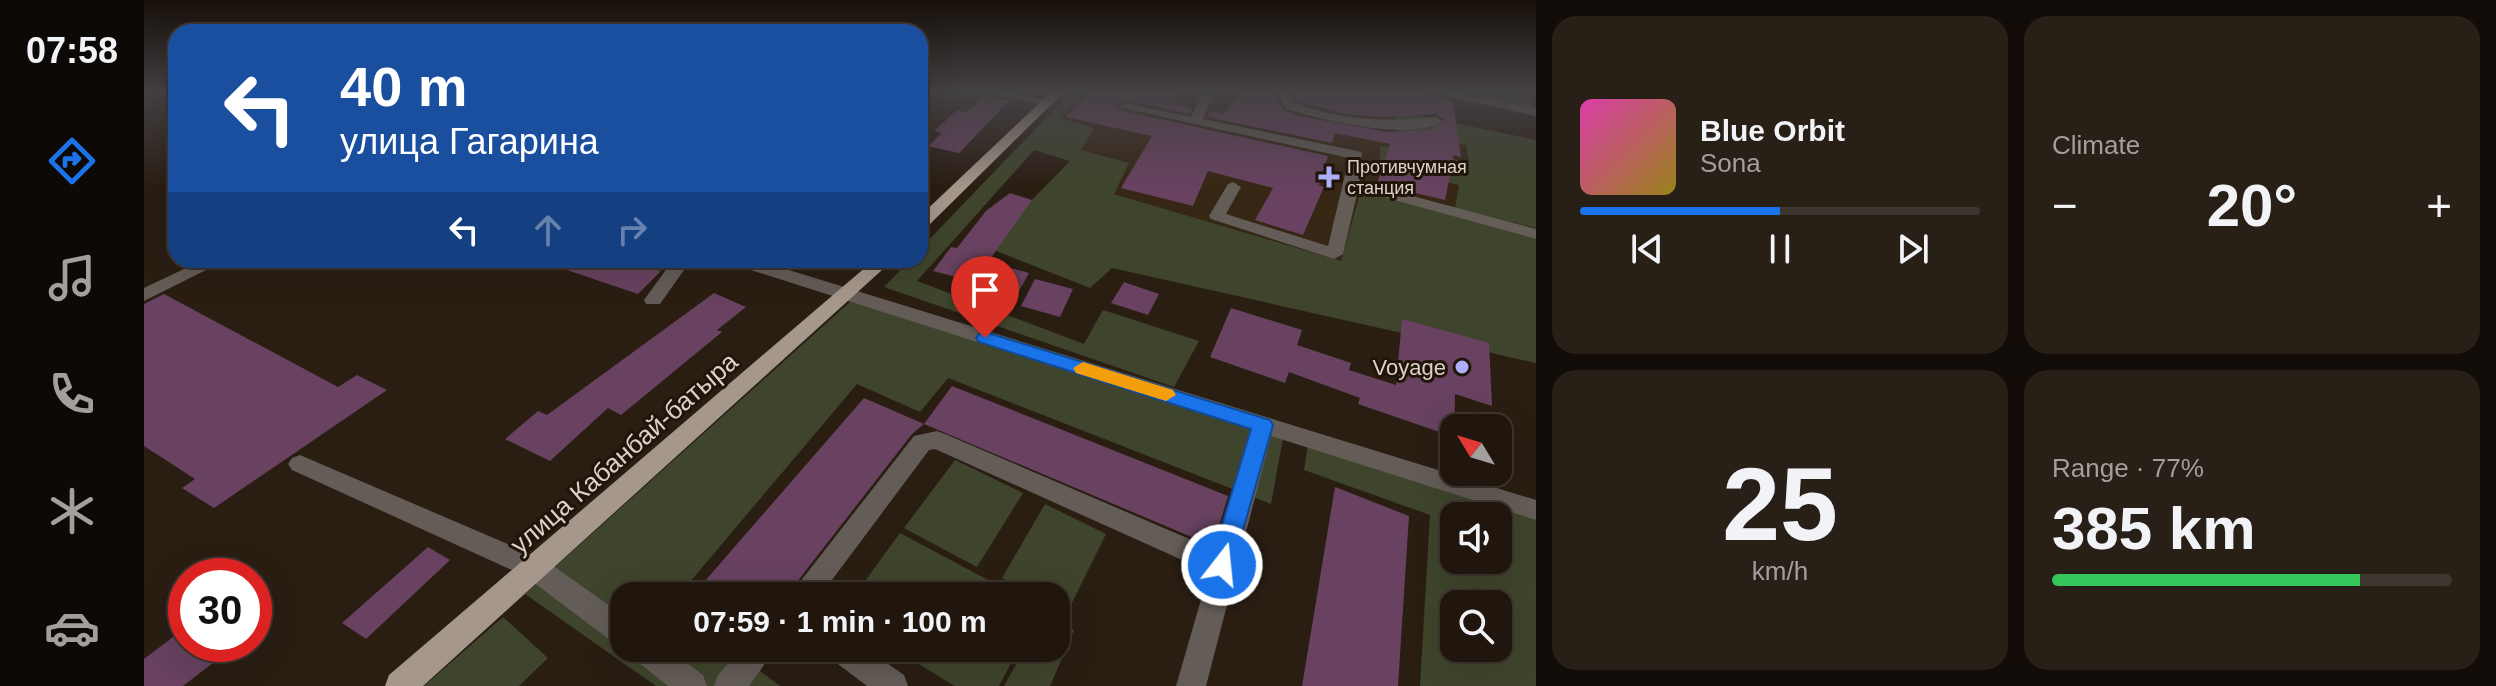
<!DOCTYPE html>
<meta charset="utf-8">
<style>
body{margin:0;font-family:Arial,sans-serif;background:#281f17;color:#f1f3f6;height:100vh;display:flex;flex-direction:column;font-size:30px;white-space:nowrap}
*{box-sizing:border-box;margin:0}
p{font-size:26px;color:#a29f9e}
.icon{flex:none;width:44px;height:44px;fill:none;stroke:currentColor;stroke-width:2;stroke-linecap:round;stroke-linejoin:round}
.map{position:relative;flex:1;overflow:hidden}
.panel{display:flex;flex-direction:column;gap:16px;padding:16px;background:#120c08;width:960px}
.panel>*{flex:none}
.banner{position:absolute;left:24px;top:24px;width:760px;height:244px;border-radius:24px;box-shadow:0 8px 32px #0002,0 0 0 2px #3d352e;background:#1a4fa0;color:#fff;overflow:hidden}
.needle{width:52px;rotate:308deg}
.fabs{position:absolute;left:1296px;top:414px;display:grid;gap:16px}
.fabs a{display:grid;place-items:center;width:72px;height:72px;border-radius:16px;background:#20160e;box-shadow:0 8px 32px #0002,0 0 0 2px #3d352e;font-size:40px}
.speed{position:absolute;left:24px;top:558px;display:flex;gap:16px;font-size:40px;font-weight:700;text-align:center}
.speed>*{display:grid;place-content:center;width:104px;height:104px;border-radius:50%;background:#20160e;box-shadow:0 8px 32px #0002,0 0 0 2px #3d352e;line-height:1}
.speed .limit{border:12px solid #d22;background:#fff;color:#111}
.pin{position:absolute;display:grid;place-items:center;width:68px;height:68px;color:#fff;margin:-82px -34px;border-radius:50% 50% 50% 0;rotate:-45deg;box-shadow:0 0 8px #0007}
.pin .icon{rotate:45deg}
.me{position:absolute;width:88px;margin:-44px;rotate:16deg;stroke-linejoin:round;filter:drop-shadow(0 0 6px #0008)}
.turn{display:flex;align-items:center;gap:28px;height:168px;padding:0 40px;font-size:36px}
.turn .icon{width:104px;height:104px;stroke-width:2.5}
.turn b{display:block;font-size:56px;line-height:68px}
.lanes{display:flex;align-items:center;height:76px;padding:0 40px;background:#0003;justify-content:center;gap:40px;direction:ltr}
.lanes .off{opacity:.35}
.big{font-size:60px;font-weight:600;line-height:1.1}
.panel .widget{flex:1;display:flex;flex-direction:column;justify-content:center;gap:12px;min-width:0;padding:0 28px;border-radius:24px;background:#281f17}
.panel .dial{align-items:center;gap:0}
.dial b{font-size:104px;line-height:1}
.song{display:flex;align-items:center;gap:24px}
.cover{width:96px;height:96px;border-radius:12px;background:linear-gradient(135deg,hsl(320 70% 55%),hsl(50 70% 35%))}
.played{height:8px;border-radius:4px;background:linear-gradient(90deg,#1a73e8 50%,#3d352e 50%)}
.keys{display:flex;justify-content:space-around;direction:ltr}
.heat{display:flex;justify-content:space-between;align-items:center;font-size:44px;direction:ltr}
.charge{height:12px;border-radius:6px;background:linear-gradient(90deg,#34c759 77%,#3d352e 0)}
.panel .tiles{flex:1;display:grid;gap:16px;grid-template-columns:repeat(2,1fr)}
.trip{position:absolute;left:466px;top:582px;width:460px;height:80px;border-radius:24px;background:#20160e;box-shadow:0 8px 32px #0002,0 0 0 2px #3d352e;font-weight:600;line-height:80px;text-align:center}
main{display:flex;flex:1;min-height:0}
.dock{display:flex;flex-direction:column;width:144px;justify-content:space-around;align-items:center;background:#0d0906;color:#a29f9e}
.dock .icon{width:56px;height:56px}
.dock .active{color:#1a73e8}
.dock b{font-size:36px;color:#f1f3f6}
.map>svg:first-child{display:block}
.built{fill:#362614}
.green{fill:#3f452c;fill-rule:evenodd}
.building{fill:#684260}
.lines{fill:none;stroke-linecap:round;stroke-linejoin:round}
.minor{fill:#635c57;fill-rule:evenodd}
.major{fill:#a6978c;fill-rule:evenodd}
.route{fill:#1a73e8;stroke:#114b97;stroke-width:2}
.slow{fill:#f59e0b}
.poi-dot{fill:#adaffb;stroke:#211509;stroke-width:3}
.labels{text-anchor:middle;stroke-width:6;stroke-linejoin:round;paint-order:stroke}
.far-poi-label{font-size:18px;fill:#dad2ca;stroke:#211509;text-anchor:start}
.poi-label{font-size:22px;fill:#dad2ca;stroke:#211509;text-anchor:end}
.near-street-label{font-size:26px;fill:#dad2ca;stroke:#211509}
</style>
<main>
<nav class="dock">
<b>07:58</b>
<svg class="icon active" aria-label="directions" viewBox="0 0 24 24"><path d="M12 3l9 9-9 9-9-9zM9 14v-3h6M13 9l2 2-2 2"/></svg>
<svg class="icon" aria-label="music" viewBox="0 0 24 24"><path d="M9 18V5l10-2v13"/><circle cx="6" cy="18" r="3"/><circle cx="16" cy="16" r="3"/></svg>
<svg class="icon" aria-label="phone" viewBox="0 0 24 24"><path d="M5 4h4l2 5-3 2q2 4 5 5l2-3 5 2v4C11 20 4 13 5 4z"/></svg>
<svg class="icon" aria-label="climate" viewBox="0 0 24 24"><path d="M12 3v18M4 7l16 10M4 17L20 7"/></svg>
<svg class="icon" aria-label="car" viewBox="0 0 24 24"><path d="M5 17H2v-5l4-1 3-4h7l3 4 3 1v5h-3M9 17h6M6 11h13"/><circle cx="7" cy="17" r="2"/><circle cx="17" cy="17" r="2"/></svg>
</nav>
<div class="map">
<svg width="1392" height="686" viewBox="0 0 1392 686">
<rect width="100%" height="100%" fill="#2a1e13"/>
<!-- built -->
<path class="built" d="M942 92H1163L1392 140V239L1217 190 1197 262 970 194 916 118Z"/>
<!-- green -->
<g class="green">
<path d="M927 92H942L916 118 950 128 937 150 985 163 970 194 1197 261 1217 190 1392 239V363L968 268 946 288 842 247 926 161 890 150 773 281 940 344 959 310 1055 341 1030 387 740 287 766 260H776V249Z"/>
<path d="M1305 92H1387L1389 108Z"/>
<path d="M1250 110 1392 140V228L1311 208 1315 185 1236 166V146L1325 162 1322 145 1251 130Z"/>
<path d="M707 301 1139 438 1127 504 804 378 776 412 713 384 534 596H480V648H585L636 686H512L381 594Z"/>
<path d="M1165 439 1392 510V686H1276L1286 515 1160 470ZM1310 516H1354V560H1310ZM1310 604H1354V648H1310Z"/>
<path d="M811 460 879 493 833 567 760 528Z"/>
<path d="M901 504 962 534 923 613 912 607V596H892L858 578Z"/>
<path d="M756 533 874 596H710Z"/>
<path d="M359 617 404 658 375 686H280Z"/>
<path d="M912 622 930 630 906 686H860L881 648H912Z"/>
<path d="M748 648H875L855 686H811Z"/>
</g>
<!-- building -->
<g class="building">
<path d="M946 92H1037L1029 104 1048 108 1045 114 981 100 972 104 971 109 1184 156 1175 185 1180 187 1159 235 1111 220 1129 188 1064 171 1049 206 977 188 1008 136 922 117Z"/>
<path d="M1100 92H1130L1138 109 1155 116 1244 132 1285 130 1301 120 1292 114 1238 117 1203 114 1152 101 1148 92H1272L1309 101 1317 157 1310 155 1301 200 1233 184 1246 144 1191 133 1188 143 1063 117 1066 111 1079 114Z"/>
<path d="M841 96 865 101 815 153 784 146 798 133 790 131 813 110 823 112Z"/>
<path d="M866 193 888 200 844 262 885 273 874 293 789 271 807 247 813 248 842 211Z"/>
<path d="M406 260H483L517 271 494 294 405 264Z"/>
<path d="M891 279 929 289 916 317 877 306Z"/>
<path d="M980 282 1015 294 1004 315 967 303Z"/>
<path d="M570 293 602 307 573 330 578 332 477 415 464 408 406 461 361 439 394 411 403 415Z"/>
<path d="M20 294 194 387 213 375 243 390 70 508 38 488 51 479 0 446V304Z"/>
<path d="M1087 308 1158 330 1153 345 1207 363 1205 370 1252 385 1258 319 1345 343 1348 406 1311 394 1310 437 1214 404 1216 398 1145 372 1141 383 1066 357Z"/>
<path d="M808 386 1084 496 1069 546 780 424Z"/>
<path d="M720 398 780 424 768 434 642 596H548Z"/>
<path d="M1191 487 1265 516 1254 686H1158Z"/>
<path d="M284 547 306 560 222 639 198 623Z"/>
<path d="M37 631 42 635V644H54L74 659 39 686H0V659Z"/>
</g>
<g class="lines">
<!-- minor -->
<g class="minor">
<path d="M839 92H866L910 102 904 106Z"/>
<path d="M1059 92H1071L1059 119 1218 152 1216 182 1392 229V239L1214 190 1199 254 1190 259 1067 219 1065 216 1084 184 1089 182 1097 187 1082 214 1184 246 1205 158 974 107 980 103 1047 117Z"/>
<path d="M1133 92H1145L1150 103C1196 120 1243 123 1292 117L1298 121C1270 142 1173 120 1141 108Z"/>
<path d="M1283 92H1307L1392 108V116Z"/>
<path d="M59 260H71L74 264 0 301V288Z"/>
<path d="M529 260H547L516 304H502L500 300Z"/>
<path d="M585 260H612L1392 500V520L1127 436 1062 686H1032L1065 572 791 449 785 450 676 596H645L770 436 793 431 801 434 1071 550 1106 429 588 264Z"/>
<path d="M156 455 401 560 480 616V647L470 643 381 576 148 470 144 464 148 458Z"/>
<path d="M484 648H523L559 675 563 686H524L489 658Z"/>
<path d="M598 648H632L605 686H570L574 675Z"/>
<path d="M681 648H721L760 675 764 686H723L686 658Z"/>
</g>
<!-- major -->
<g class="major">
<path d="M907 92H920L782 228 776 230V216Z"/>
<path d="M730 260H749L279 686H241L245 675Z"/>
</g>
</g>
<!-- sky -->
<linearGradient id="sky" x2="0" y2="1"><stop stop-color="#17100a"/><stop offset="0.49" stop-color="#444144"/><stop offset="1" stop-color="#444144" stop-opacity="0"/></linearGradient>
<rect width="1392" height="188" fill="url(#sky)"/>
<!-- route -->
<path class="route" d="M841 332 1126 420 1129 425 1087 572 1078 575 1070 572 1066 565 1107 429 835 342 832 338 835 334Z"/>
<!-- slow -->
<path class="slow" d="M939 362 1029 390 1032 395 1022 401 932 373 929 368Z"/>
<!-- markers -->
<g class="poi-dot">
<path d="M1181 165h8v8h8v8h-8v8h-8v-8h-8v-8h8z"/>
<circle cx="1318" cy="367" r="8"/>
</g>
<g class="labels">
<!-- far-poi labels -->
<g class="far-poi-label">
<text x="1203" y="173">Противчумная<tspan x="1203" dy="21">станция</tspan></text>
</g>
<!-- poi labels -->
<g class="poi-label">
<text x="1302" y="375">Voyage</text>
</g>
<!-- near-street labels -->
<g class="near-street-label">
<text transform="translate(480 453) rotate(-41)" y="9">улица Кабанбай-батыра</text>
</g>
</g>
</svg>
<div class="fabs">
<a><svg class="needle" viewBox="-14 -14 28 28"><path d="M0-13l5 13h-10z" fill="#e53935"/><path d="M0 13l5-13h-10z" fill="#a29f9e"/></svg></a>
<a><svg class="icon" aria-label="sound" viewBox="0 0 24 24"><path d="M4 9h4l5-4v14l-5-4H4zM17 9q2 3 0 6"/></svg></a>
<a><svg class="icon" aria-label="search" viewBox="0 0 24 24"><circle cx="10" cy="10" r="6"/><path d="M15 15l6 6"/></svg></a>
</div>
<div class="speed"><div class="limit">30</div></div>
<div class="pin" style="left:841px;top:338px;background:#d93025"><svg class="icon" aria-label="arrive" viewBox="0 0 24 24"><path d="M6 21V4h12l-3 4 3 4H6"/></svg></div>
<svg class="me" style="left:1078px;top:565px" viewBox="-20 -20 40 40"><circle r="17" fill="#1a73e8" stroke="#fff" stroke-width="3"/><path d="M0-11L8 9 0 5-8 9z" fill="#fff"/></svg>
<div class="trip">07:59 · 1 min · 100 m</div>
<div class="banner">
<div class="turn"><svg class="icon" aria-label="left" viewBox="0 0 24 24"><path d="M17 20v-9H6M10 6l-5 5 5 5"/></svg><div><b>40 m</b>улица Гагарина</div></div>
<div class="lanes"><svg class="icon" aria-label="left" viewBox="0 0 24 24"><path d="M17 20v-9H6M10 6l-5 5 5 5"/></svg><svg class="icon off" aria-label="ahead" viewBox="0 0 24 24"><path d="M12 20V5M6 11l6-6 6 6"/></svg><svg class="icon off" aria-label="right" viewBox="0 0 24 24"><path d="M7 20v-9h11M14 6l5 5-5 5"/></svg></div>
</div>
</div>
<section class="panel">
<div class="tiles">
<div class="widget">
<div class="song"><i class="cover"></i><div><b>Blue Orbit</b><p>Sona</p></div></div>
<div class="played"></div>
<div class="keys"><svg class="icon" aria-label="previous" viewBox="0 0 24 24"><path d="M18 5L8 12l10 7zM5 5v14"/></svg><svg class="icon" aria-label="pause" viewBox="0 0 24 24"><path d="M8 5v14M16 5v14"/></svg><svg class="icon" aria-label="next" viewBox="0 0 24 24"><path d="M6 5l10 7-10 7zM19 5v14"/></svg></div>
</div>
<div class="widget"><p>Climate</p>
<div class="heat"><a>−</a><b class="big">20°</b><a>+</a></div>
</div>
<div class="widget dial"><b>25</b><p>km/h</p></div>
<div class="widget"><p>Range · 77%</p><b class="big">385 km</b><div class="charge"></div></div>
</div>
</section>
</main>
